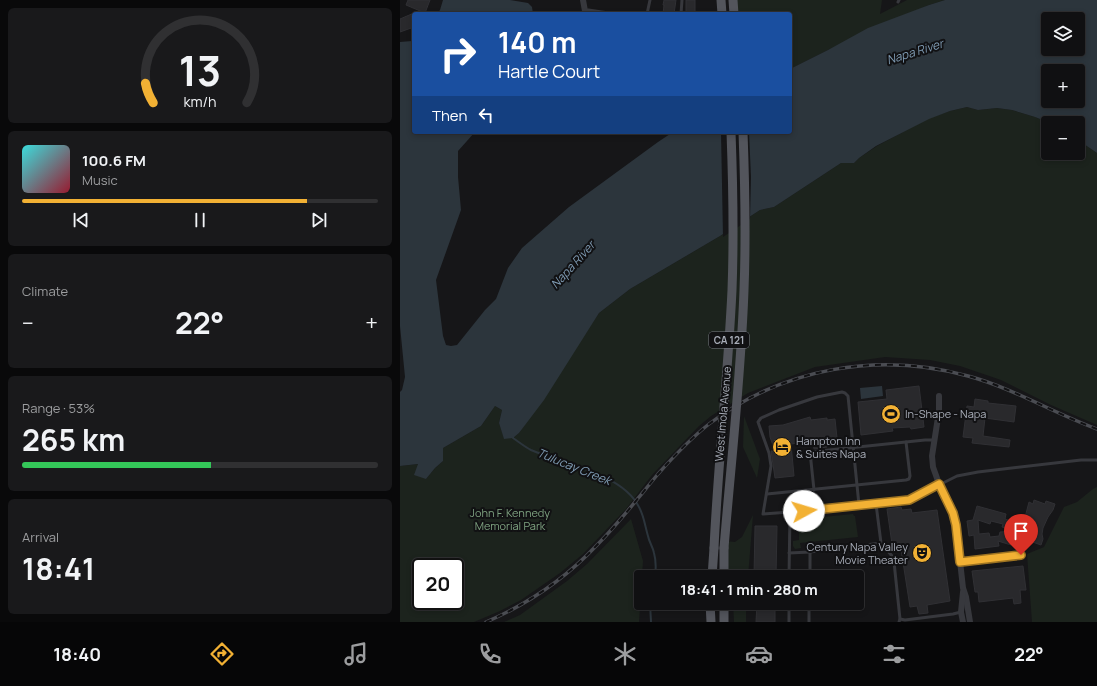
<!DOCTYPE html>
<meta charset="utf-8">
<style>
body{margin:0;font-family:Manrope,sans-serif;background:#19191b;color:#f1f3f6;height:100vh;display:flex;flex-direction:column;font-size:15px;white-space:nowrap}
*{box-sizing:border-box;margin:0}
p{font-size:13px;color:#9c9d9f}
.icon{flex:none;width:22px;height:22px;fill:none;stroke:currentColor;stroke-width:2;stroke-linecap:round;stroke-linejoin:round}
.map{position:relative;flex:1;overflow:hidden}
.side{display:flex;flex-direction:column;gap:8px;padding:8px;background:#09090a;width:400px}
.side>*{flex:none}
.banner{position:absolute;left:12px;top:12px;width:380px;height:122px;border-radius:4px;box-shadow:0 2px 6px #0003,0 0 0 1px #303032;background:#1a4fa0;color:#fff;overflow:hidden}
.buttons{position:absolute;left:641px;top:12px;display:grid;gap:8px}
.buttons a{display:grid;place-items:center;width:44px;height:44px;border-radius:4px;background:#101012;box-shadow:0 2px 6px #0003,0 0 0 1px #303032;font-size:20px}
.speed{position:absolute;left:12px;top:558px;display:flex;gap:8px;font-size:20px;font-weight:700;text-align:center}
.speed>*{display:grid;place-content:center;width:52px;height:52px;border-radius:50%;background:#101012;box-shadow:0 2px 6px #0003,0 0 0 1px #303032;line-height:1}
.speed .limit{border:2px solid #111;border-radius:6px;background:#fff;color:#111}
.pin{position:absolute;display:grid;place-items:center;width:34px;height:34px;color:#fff;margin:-41px -17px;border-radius:50% 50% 50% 0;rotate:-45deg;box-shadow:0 0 4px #0007}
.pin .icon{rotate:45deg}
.me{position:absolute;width:44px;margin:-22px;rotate:84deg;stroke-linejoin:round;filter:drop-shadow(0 0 3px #0008)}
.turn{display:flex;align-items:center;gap:14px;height:84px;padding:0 20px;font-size:18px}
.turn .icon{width:52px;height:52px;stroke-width:2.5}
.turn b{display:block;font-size:28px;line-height:34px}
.then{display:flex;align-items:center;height:38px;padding:0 20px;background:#0003;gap:8px;font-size:15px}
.big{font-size:30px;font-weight:700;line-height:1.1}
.side .card{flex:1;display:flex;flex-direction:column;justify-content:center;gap:6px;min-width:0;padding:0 14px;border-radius:6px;background:#19191b}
.side .dial{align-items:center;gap:0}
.dial svg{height:104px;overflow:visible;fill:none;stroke:#303032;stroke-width:7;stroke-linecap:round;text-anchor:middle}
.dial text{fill:#f1f3f6;stroke:none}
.song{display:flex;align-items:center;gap:12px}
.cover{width:48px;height:48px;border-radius:6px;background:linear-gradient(135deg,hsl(180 70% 55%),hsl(350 70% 35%))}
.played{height:4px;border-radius:2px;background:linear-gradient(90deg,#f2b134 80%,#303032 80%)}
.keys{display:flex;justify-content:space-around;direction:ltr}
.heat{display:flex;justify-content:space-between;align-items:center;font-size:22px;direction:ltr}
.charge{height:6px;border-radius:3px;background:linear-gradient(90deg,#34c759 53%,#303032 0)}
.trip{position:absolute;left:234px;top:570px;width:230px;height:40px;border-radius:4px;background:#101012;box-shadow:0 2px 6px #0003,0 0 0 1px #303032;font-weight:700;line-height:40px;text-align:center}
.tab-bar{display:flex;height:64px;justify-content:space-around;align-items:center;background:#060607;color:#9c9d9f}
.tab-bar .icon{width:28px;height:28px}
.tab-bar .on{color:#f2b134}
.tab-bar b{font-size:18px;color:#f1f3f6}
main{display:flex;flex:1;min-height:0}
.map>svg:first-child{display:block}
.green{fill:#1c231d;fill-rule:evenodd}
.water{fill:#2c353c;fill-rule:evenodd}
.pier{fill:#161618}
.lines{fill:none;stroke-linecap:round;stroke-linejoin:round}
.stream{stroke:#2c353c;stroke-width:2}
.building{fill:#29292c;stroke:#303034;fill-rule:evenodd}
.service{stroke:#37383d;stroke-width:3}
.minor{stroke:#37383d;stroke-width:6}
.primary{stroke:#53555c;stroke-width:9}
.rail-casing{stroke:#4a4c52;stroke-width:3.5}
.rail{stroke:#111113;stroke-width:2;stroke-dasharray:6;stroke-linecap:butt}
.primary-bridge{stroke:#53555c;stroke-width:9}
.route-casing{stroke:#9d7322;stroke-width:10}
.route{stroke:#f2b134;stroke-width:7}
.labels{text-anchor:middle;stroke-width:4;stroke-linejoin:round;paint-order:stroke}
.shield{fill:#111113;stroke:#7b7e86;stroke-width:1}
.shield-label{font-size:10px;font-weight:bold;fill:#a8adb8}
.street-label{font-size:11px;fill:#a8adb8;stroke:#111113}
.poi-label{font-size:11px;fill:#a8adb8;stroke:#111113;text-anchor:start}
.park-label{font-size:11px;fill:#7fa381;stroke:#111113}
.water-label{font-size:12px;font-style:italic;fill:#7f9bb3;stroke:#111113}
</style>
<main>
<section class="side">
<div class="card dial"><svg viewBox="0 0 100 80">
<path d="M14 69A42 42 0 1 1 86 69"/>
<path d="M14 69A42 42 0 0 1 8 54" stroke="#f2b134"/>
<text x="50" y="56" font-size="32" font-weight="700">13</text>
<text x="50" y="72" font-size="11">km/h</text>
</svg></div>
<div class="card">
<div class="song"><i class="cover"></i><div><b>100.6 FM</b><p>Music</p></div></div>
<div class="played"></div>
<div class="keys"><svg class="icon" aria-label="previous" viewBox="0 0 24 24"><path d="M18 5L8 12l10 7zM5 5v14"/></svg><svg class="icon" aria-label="pause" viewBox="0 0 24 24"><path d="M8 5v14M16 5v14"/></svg><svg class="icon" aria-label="next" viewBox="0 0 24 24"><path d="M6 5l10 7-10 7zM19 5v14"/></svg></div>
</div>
<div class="card"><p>Climate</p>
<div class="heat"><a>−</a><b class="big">22°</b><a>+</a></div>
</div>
<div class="card"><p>Range · 53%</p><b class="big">265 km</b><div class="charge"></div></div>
<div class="card"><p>Arrival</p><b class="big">18:41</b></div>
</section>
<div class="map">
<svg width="697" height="622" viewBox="0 0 697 622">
<rect width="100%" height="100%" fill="#161618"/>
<!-- green -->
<g class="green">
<path d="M333 0H482L480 14 507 0H545L529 5 428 50 390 69V14H334Z"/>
<path d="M567 107 578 110 597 108 612 110 635 117 650 123H648V153H678V140L697 153V425L651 405 601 380 560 366 530 360 485 357 415 367 348 393 311 416 299 426 252 475 226 509 183 554 160 573 121 600 100 611 74 622H0V466L19 464 26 479 35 468 43 461V448L81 426 95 406 102 410 99 423 104 438H113L119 433 199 313 230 289 320 236 360 210 374 207 441 163H454L459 158 477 146 529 118 550 111ZM21 567H55V601H21Z"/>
<path d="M344 416 360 459 357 478 343 447Z"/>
<path d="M697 487V622H632L627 554 644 547 664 507 677 502 693 489Z"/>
<path d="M401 514 403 519 453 514 454 516H455L458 537 400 543 401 548 395 549 393 546V541L399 540V525H394V517L395 515Z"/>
<path d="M353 515 348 577H329L324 548 325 541 335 542 342 537Z"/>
<path d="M231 519 243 561 242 577H241V595L239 622H104L120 615 167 581 187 564Z"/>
<path d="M333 603H346V622H334Z"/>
</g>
<!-- water -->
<g class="water">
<path d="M43 0H110L128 3 132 7 133 14H37L40 10Z"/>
<path d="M545 0H697V153L678 140V123H650L635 117 612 110 597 108 578 110 567 107 550 111 529 119 476 146 459 158 454 163H441L374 207 360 210 320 236 230 289 199 313 144 400 119 433 113 438 104 439 99 423 102 410 95 406 81 426 43 448V461L35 468 26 479 14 475 18 464 0 466V392L2 390 5 377 0 326V42L12 41 14 40V132H75L58 151V177L61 210 36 280 43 336 46 345 51 346 57 345 85 310 96 299 108 268 122 248 169 207 258 142 273 132H390V69L428 50 468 28 529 5ZM648 19H678V49H648ZM648 71H678V101H648Z"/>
<path d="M482 386 483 396 461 399 460 388Z"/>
</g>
<!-- pier -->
<path class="pier" d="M321 132H349L351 177 350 219 323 237Z"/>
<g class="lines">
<!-- stream -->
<g class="stream">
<path d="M113 437V438C119 442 125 447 131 450 163 464 222 473 239 507 244 516 245 526 248 536 249 542 253 547 254 553 256 560 256 569 255 577"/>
<path d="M250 603 251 622"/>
</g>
</g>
<!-- building -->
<g class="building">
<path d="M8 0H30L25 13 6 5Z"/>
<path d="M264 0H276L274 14H263L264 5H263Z"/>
<rect x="286" y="0" width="9" height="14"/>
<path d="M14 13V27L0 32V19Z"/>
<path d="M519 386 524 427 511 429 510 427 492 428 493 431 461 435 458 402 487 399 486 390Z"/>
<path d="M575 399 588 401V403L616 406 614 422 585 418 583 436 610 440 609 447 572 443 573 438 563 437 567 406 574 407Z"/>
<path d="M410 417 411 420 427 418V420L435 419 437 438 426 440 427 447 414 449 413 441 391 444 394 476 375 478 371 451H375L370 437 369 426 383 425Z"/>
<path d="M634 500 645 504 646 501 655 504 653 510 648 517 643 528 642 534 643 539 641 545 627 540 625 544 612 540 611 545 598 541 599 546 575 549 574 535 569 536 567 521 573 520 577 506 606 514 605 519 623 525 629 502 633 504ZM578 520 590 524 591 521 603 524 602 527 615 531 600 532 599 536 590 537 589 533 579 534Z"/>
<path d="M501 507 502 510 511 509 512 513 537 510 550 601 527 605 528 613 519 614 517 606 510 607 500 543 492 544 487 509Z"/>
<path d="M355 526H377L376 577H354Z"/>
<path d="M623 566 626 590H620L621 603 614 604 613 598 579 602 578 592H575L572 571Z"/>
<path d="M357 603H375V622H356Z"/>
</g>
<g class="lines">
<!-- service -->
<g class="service">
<path d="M498 2 499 0"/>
<path d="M247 14 250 0"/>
<path d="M281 14 282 0"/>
<path d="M414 490 410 452 525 440H534"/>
<path d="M367 494 506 480 509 479 510 476 506 442"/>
<path d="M476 504 481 543 492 556 494 562 500 619 499 622"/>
<path d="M459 505 448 396 445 393 442 392 417 397 379 410 361 418 358 422 369 453 371 466 363 514 390 512 509 500 557 476 578 472 681 460H697"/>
<path d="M389 553 410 552 481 543"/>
<path d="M560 562 621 555"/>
<path d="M389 577 390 512"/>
<path d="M410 577V552"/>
<path d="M500 619 505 620 553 614 561 612"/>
<path d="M389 622V603"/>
<path d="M409 622V603"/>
</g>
<!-- minor -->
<g class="minor">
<path d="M183 0 185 11 205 14"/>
<path d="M539 396V411L532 456 533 467 538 481 553 513 556 525 563 588 566 597 570 622"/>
<path d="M563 622 561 612 563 592"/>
</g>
<!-- primary -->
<g class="primary">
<path d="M321 0 322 14"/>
<path d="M333 0 334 14"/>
<path d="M312 577 314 548"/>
<path d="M324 577V548"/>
<path d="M310 603 311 622"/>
<path d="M324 603V622"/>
</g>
<!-- rail casing -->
<g class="rail-casing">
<path id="rail" d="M86 622C128 604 166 578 197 545 219 523 238 498 258 474 274 456 290 439 309 424 383 368 479 351 568 376 613 388 653 413 697 429"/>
</g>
<!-- rail -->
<use href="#rail" class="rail"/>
<!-- primary-bridge -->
<g class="primary-bridge">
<path d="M314 548C318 462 328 376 332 290 334 237 333 185 331 132"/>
<path d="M324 548C331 462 341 376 344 290 346 237 345 185 343 132"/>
</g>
</g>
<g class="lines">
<!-- route casing -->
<g class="route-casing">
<path id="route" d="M404 511 509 500 539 484 553 513 556 525 560 562 621 555"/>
</g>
<!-- route -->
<use href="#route" class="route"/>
</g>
<!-- icons -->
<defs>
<g id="stadium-disc" transform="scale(1)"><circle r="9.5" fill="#f2b134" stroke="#111113"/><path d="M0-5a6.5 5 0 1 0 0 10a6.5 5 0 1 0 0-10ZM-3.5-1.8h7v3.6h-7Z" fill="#111"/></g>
<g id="hotel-disc" transform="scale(1)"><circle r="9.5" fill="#f2b134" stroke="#111113"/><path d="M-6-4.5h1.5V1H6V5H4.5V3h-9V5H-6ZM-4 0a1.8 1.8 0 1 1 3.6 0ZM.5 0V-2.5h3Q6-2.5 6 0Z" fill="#111"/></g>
<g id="theatre-disc" transform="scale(1)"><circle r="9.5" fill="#f2b134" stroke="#111113"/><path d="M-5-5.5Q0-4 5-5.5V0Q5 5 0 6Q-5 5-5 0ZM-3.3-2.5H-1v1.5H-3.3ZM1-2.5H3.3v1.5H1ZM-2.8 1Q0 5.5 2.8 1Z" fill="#111"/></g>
</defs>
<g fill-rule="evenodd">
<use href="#stadium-disc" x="491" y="414"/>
<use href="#hotel-disc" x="382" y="447"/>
<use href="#theatre-disc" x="522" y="553"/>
</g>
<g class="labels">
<!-- shield labels -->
<rect class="shield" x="309" y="332" width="40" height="16" rx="3"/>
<g class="shield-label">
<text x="329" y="344">CA 121</text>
</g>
<!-- street labels -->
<g class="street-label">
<text transform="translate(323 414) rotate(-85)" y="4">West Imola Avenue</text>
</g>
<!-- poi labels -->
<g class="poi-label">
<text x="505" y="418">In-Shape - Napa</text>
<text x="396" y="445">Hampton Inn<tspan x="396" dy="13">&amp; Suites Napa</tspan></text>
<text x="508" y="551" text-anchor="end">Century Napa Valley<tspan x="508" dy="13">Movie Theater</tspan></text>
</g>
<!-- park labels -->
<g class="park-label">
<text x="110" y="517">John F. Kennedy<tspan x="110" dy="13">Memorial Park</tspan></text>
</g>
<!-- water labels -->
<g class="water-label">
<text transform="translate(515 52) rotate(-17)" y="4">Napa River</text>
<text transform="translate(173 265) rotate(-48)" y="4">Napa River</text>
<text transform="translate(174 467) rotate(22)" y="4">Tulucay Creek</text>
</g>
</g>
</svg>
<div class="buttons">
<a><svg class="icon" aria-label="layers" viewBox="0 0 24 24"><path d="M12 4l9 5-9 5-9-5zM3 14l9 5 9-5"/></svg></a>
<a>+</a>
<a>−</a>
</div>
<div class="speed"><div class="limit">20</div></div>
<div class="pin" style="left:621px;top:555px;background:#d93025"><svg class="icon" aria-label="arrive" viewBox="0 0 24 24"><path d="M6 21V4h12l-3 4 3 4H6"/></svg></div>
<svg class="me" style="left:404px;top:511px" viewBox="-20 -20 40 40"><circle r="19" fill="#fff"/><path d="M0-13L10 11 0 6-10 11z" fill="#f2b134"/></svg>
<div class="trip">18:41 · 1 min · 280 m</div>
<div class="banner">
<div class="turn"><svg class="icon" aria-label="right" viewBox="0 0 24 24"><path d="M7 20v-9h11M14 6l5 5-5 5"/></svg><div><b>140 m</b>Hartle Court</div></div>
<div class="then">Then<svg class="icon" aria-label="left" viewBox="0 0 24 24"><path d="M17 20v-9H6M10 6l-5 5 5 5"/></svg></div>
</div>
</div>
</main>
<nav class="tab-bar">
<b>18:40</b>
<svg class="icon on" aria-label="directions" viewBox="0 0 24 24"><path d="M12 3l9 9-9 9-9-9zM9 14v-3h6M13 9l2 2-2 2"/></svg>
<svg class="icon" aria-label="music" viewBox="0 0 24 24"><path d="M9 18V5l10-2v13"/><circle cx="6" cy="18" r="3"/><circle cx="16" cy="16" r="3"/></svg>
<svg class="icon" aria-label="phone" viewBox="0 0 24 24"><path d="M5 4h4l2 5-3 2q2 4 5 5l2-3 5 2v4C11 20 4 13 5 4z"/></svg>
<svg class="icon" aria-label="climate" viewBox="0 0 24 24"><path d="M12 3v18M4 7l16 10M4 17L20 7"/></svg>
<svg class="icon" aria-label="car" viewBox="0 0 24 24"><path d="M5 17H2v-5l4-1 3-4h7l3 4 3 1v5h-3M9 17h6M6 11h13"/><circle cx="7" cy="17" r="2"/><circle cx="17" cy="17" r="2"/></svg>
<svg class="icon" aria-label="filters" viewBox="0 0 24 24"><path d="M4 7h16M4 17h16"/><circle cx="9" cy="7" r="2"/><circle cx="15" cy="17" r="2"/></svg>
<b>22°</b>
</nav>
